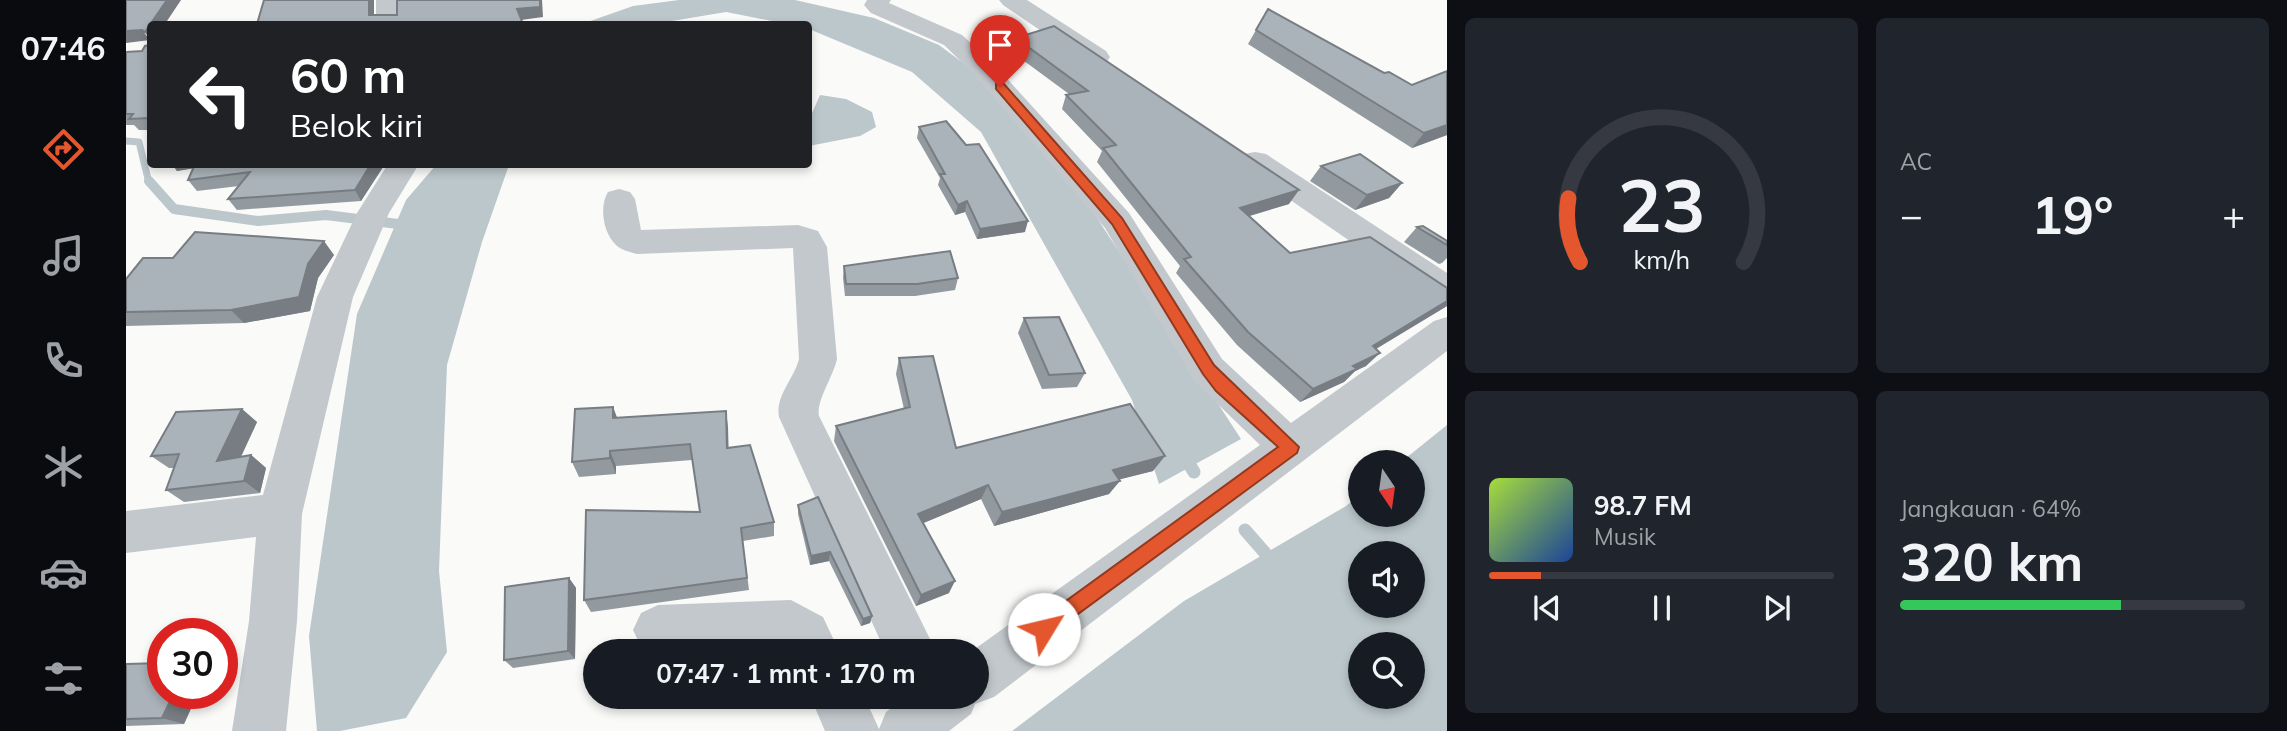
<!DOCTYPE html>
<html lang="id">
<meta charset="utf-8">
<style>
body{margin:0;font-family:Mulish,sans-serif;background:#20242c;color:#f1f3f6;height:100vh;display:flex;flex-direction:column;font-size:26px;white-space:nowrap}
*{box-sizing:border-box;margin:0}
p{font-size:23px;color:#9ea1a6}
.icon{flex:none;width:38px;height:38px;fill:none;stroke:currentColor;stroke-width:2;stroke-linecap:round;stroke-linejoin:round}
.map{position:relative;flex:1;overflow:hidden}
.sheet{display:flex;flex-direction:column;gap:18px;padding:18px;background:#0d0f14;width:840px}
.sheet>*{flex:none}
.guide{position:absolute;left:21px;top:21px;width:665px;height:147px;border-radius:7px;box-shadow:0 4px 10px #0003;background:#202124;color:#fff;overflow:hidden}
.needle{width:46px;rotate:167deg}
.controls{position:absolute;left:1222px;top:450px;display:grid;gap:14px}
.controls a{display:grid;place-items:center;width:77px;height:77px;border-radius:50%;background:#171b24;box-shadow:0 4px 10px #0003;font-size:35px}
.speed{position:absolute;left:21px;top:618px;display:flex;gap:14px;font-size:35px;font-weight:700;text-align:center}
.speed>*{display:grid;place-content:center;width:91px;height:91px;border-radius:50%;background:#171b24;box-shadow:0 4px 10px #0003;line-height:1}
.speed .limit{border:10px solid #d22;background:#fff;color:#111}
.pin{position:absolute;display:grid;place-items:center;width:60px;height:60px;color:#fff;margin:-72px -30px;border-radius:50% 50% 50% 0;rotate:-45deg;box-shadow:0 0 7px #0007}
.pin .icon{rotate:45deg}
.me{position:absolute;width:77px;margin:-38px;rotate:54deg;stroke-linejoin:round;filter:drop-shadow(0 0 5px #0008)}
.turn{display:flex;align-items:center;gap:24px;height:147px;padding:0 28px;font-size:32px}
.turn .icon{width:91px;height:91px;stroke-width:2.5}
.turn b{display:block;font-size:49px;line-height:60px}
.big{font-size:52px;font-weight:700;line-height:1.1}
.sheet .card{flex:1;display:flex;flex-direction:column;justify-content:center;gap:10px;min-width:0;padding:0 24px;border-radius:10px;background:#20242c}
.sheet .dial{align-items:center;gap:0}
.dial svg{height:182px;overflow:visible;fill:none;stroke:#363941;stroke-width:7;stroke-linecap:round;text-anchor:middle}
.dial text{fill:#f1f3f6;stroke:none}
.song{display:flex;align-items:center;gap:21px}
.cover{width:84px;height:84px;border-radius:10px;background:linear-gradient(135deg,hsl(80 70% 55%),hsl(220 70% 35%))}
.played{height:7px;border-radius:4px;background:linear-gradient(90deg,#e4572e 15%,#363941 15%)}
.keys{display:flex;justify-content:space-around;direction:ltr}
.heat{display:flex;justify-content:space-between;align-items:center;font-size:38px;direction:ltr}
.charge{height:10px;border-radius:5px;background:linear-gradient(90deg,#34c759 64%,#363941 0)}
.sheet .tiles{flex:1;display:grid;gap:18px;grid-template-columns:repeat(2,1fr)}
.trip{position:absolute;left:457px;top:639px;width:406px;height:70px;border-radius:35px;background:#171b24;box-shadow:0 4px 10px #0003;font-weight:700;line-height:70px;text-align:center}
main{display:flex;flex:1;min-height:0}
.dock{display:flex;flex-direction:column;width:126px;justify-content:space-around;align-items:center;background:#090b0e;color:#9ea1a6}
.dock .icon{width:49px;height:49px}
.dock .current{color:#e4572e}
.dock b{font-size:32px;color:#f1f3f6}
.map>svg:first-child{display:block}
.water{fill:#bbc7cb;fill-rule:evenodd}
.lines{fill:none;stroke-linecap:round;stroke-linejoin:round}
.stream-far2{stroke:#bbc7cb;stroke-width:7}
.stream-far1{stroke:#bbc7cb;stroke-width:10}
.stream{stroke:#bbc7cb;stroke-width:13}
.minor{fill:#c3c8cc;fill-rule:evenodd}
.wall{fill:#929a9f}
.shaded-wall{fill:#777d82}
.building{fill:#aab3b9;stroke:#777d82;stroke-width:2}
.route{fill:#e4572e;stroke:#94391e;stroke-width:2}
</style>
<main>
<nav class="dock">
<b>07:46</b>
<svg class="icon current" aria-label="directions" viewBox="0 0 24 24"><path d="M12 3l9 9-9 9-9-9zM9 14v-3h6M13 9l2 2-2 2"/></svg>
<svg class="icon" aria-label="music" viewBox="0 0 24 24"><path d="M9 18V5l10-2v13"/><circle cx="6" cy="18" r="3"/><circle cx="16" cy="16" r="3"/></svg>
<svg class="icon" aria-label="phone" viewBox="0 0 24 24"><path d="M5 4h4l2 5-3 2q2 4 5 5l2-3 5 2v4C11 20 4 13 5 4z"/></svg>
<svg class="icon" aria-label="climate" viewBox="0 0 24 24"><path d="M12 3v18M4 7l16 10M4 17L20 7"/></svg>
<svg class="icon" aria-label="car" viewBox="0 0 24 24"><path d="M5 17H2v-5l4-1 3-4h7l3 4 3 1v5h-3M9 17h6M6 11h13"/><circle cx="7" cy="17" r="2"/><circle cx="17" cy="17" r="2"/></svg>
<svg class="icon" aria-label="filters" viewBox="0 0 24 24"><path d="M4 7h16M4 17h16"/><circle cx="9" cy="7" r="2"/><circle cx="15" cy="17" r="2"/></svg>
</nav>
<div class="map">
<svg width="1321" height="731" viewBox="0 0 1321 731">
<rect width="100%" height="100%" fill="#fafaf8"/>
<!-- water -->
<g class="water">
<path d="M553 0H669L748 18 813 45 848 71 958 198 1115 439 1033 484 1006 400 855 132 786 72 683 29 682 24H661L600 12 528 24H456L507 6Z"/>
<path d="M694 95 720 99 746 112 750 127 734 136 683 146V120Z"/>
<path d="M310 165H383L356 242 321 365 313 571 321 652 280 718 214 731H191L183 636 231 314 280 200Z"/>
<path d="M1321 425V731H886L1058 601 1220 506 1234 495V514H1286V462H1275ZM1234 553H1286V606H1234ZM1234 644H1286V696H1234Z"/>
</g>
<g class="lines">
<!-- stream-far2 -->
<path class="stream-far2" d="M0 141 13 142 23 183"/>
<!-- stream-far1 -->
<path class="stream-far1" d="M23 181 48 209 132 221 200 215 272 224 283 220"/>
<!-- stream -->
<g class="stream">
<path d="M1057 454 1068 472"/>
<path d="M1119 530 1147 562"/>
</g>
<!-- minor -->
<g class="minor">
<rect x="250" y="0" width="24" height="24"/>
<path d="M741 0H765L763 3 836 35 865 61 1003 213 1096 359 1165 423 1308 321 1321 317V351L868 697 849 704 845 714 823 731H699L684 696H738L753 729 760 712 782 696H850V651H846L1134 445 1068 381 979 228 847 73 818 45 745 13 738 5Z"/>
<path d="M873 0H901L980 51 984 57 980 63 971 65 962 63 877 5Z"/>
<path d="M1129 152 1140 154 1321 273V303L1308 299 1118 168 1114 161 1118 154Z"/>
<path d="M262 164H293L263 213 227 297 176 514 171 621 160 731H106L123 621 130 537 0 553V511L137 495 191 297 231 213Z"/>
<path d="M493 189 504 192 509 199 515 230 672 225 692 231 701 247 711 359C707 377 690 401 693 416L810 651H759L653 417C649 396 668 379 673 359L667 248 511 254C504 252 495 250 490 245 477 233 473 206 482 192Z"/>
<path d="M665 600 697 617 713 651 659 649 523 651 515 647 507 630 515 613 532 605Z"/>
</g>
</g>
<!-- wall -->
<g class="wall">
<path d="M1130 30 1258 73 1286 85 1321 71V135L1286 148 1122 44Z"/>
<path d="M890 38 1163 204 1124 216 1164 253 1321 288V306L1250 349 1240 366 1229 371 1218 382 1174 402 1111 345 1050 273 1054 266 971 162 976 151 936 109 940 95 943 94 886 52Z"/>
<path d="M24 45V130H13L8 125H0V52L16 51Z"/>
<path d="M793 127 899 232 851 239 839 212 829 215 812 185 814 178 791 138Z"/>
<path d="M46 164H259L235 201 111 210 102 199 113 186 71 191 62 180 67 168 51 171Z"/>
<path d="M1195 166 1276 183 1263 198 1229 210 1184 181Z"/>
<path d="M1291 227 1321 241V258L1316 263 1313 264 1278 242Z"/>
<path d="M208 255 192 278 184 311 118 323 0 326V279L47 258Z"/>
<path d="M718 266 832 278 829 290 789 296H719L717 278Z"/>
<path d="M898 318 959 373 951 387 916 389 892 333Z"/>
<path d="M773 358 830 448 1027 471 993 479 983 494 868 526 855 499 797 523 823 593 790 606 708 441 710 426 778 409 770 374Z"/>
<path d="M487 407 491 418 600 411 602 448 648 522V536L617 541 623 590 465 612 458 600 574 512 566 460 490 466V474L453 477 446 462Z"/>
<path d="M116 409 131 422 115 457 125 455 140 468 134 493 58 502 40 490 48 468H43L25 456Z"/>
<path d="M672 505 746 616 744 623 735 626 703 561 684 565 672 514Z"/>
<path d="M443 578 450 588 449 659 387 668 378 660Z"/>
<path d="M0 664 37 693H72L58 724 0 726Z"/>
</g>
<!-- shaded-wall -->
<g class="shaded-wall">
<path d="M41 0H55L39 24H24V40L19 32Z"/>
<path d="M243 0H248V24L243 15Z"/>
<path d="M414 0H416L417 17 395 20 391 9Z"/>
<path d="M16 30 24 40 0 43V31Z"/>
<path d="M1321 125V135L1286 148 1298 133Z"/>
<path d="M46 164H81L82 166 51 171Z"/>
<path d="M245 164H259L235 201 229 190Z"/>
<path d="M1276 183 1263 198 1229 210 1241 195Z"/>
<path d="M1173 190 1163 204 1105 221 1114 208Z"/>
<path d="M841 201 839 212 829 215 832 205Z"/>
<path d="M902 221 899 232 851 239 854 229Z"/>
<path d="M198 241 208 255 192 278 184 311 118 323 105 310 182 264Z"/>
<path d="M1321 301V306L1233 359 1247 346Z"/>
<path d="M1254 353 1240 366 1229 371 1218 382 1174 402 1187 389 1227 366Z"/>
<path d="M487 407 493 423 487 418Z"/>
<path d="M116 409 131 422 107 473 91 461Z"/>
<path d="M600 411 602 427 603 463 601 448Z"/>
<path d="M484 451 490 466V474L484 458Z"/>
<path d="M125 455 140 468 134 493 118 481Z"/>
<path d="M1039 456 1027 471 976 484 987 470Z"/>
<path d="M994 481 983 494 868 526 876 512Z"/>
<path d="M862 485 855 499 788 527 792 514Z"/>
<path d="M704 552 703 561 684 565 685 556Z"/>
<path d="M443 578 450 588 449 659 442 651Z"/>
<path d="M829 581 823 593 790 606 795 595Z"/>
<path d="M746 616 744 623 735 626 737 619Z"/>
<path d="M48 693H72L58 724 36 718Z"/>
</g>
<!-- building -->
<g class="building">
<path d="M0 0H41L19 32 16 30 0 31Z"/>
<path d="M138 0H243V15H271V0H414V7L391 9 397 24H131Z"/>
<path d="M1142 9 1258 73 1263 72 1286 85 1321 71V125L1298 133 1130 30Z"/>
<path d="M928 26 1173 190 1114 208 1164 253 1244 237 1321 288V301L1247 346 1254 353 1227 366 1231 369 1187 389 1122 332 1058 259 1065 257 977 148 990 145 940 95 962 91 890 38Z"/>
<path d="M24 45V118L3 119 7 114H0V52L16 51 19 46Z"/>
<path d="M820 121 840 145 853 144 902 221 854 229 841 201 832 205 814 174H819L793 127Z"/>
<path d="M1234 154 1276 183 1241 195 1195 166Z"/>
<path d="M69 164H245L229 190 102 199 124 172 62 180Z"/>
<path d="M1297 226 1321 241V245L1291 227Z"/>
<path d="M69 232 198 241 182 264 173 297 105 310 0 312V279L17 258H47Z"/>
<path d="M824 251 832 278 791 284H720L718 266Z"/>
<path d="M933 317 959 373 923 375 898 318Z"/>
<path d="M807 356 830 448 1004 404 1039 456 987 470 994 481 876 512 862 485 792 514 829 581 795 595 710 426 784 407 773 358Z"/>
<path d="M487 407V418L600 411 601 448 624 445 648 522 615 528 621 578 458 600 460 510 574 512 564 444 484 451V458L446 462 449 409Z"/>
<path d="M116 409 91 461 125 455 118 481 40 490 53 454 25 456 50 412Z"/>
<path d="M692 497 746 616 737 619 704 552 685 556 672 505Z"/>
<path d="M443 578 442 651 378 660 379 587Z"/>
<path d="M37 663V693H48L36 718 0 719V664Z"/>
</g>
<!-- route -->
<path class="route" d="M870 84H878L996 218 1088 365 1173 447 1171 453 918 639 911 636 908 629 911 622 1152 447 1090 391 1077 374 986 224 870 89Z"/>
</svg>
<div class="controls">
<a><svg class="needle" viewBox="-14 -14 28 28"><path d="M0-13l5 13h-10z" fill="#e53935"/><path d="M0 13l5-13h-10z" fill="#9ea1a6"/></svg></a>
<a><svg class="icon" aria-label="sound" viewBox="0 0 24 24"><path d="M4 9h4l5-4v14l-5-4H4zM17 9q2 3 0 6"/></svg></a>
<a><svg class="icon" aria-label="search" viewBox="0 0 24 24"><circle cx="10" cy="10" r="6"/><path d="M15 15l6 6"/></svg></a>
</div>
<div class="speed"><div class="limit">30</div></div>
<div class="pin" style="left:874px;top:87px;background:#d93025"><svg class="icon" aria-label="arrive" viewBox="0 0 24 24"><path d="M6 21V4h12l-3 4 3 4H6"/></svg></div>
<svg class="me" style="left:918px;top:629px" viewBox="-20 -20 40 40"><circle r="19" fill="#fff"/><path d="M0-13L10 11 0 6-10 11z" fill="#e4572e"/></svg>
<div class="trip">07:47 · 1 mnt · 170 m</div>
<div class="guide">
<div class="turn"><svg class="icon" aria-label="left" viewBox="0 0 24 24"><path d="M17 20v-9H6M10 6l-5 5 5 5"/></svg><div><b>60 m</b>Belok kiri</div></div>
</div>
</div>
<section class="sheet">
<div class="tiles">
<div class="card dial"><svg viewBox="0 0 100 80">
<path d="M14 69A42 42 0 1 1 86 69"/>
<path d="M14 69A42 42 0 0 1 9 41" stroke="#e4572e"/>
<text x="50" y="56" font-size="32" font-weight="700">23</text>
<text x="50" y="72" font-size="11">km/h</text>
</svg></div>
<div class="card"><p>AC</p>
<div class="heat"><a>−</a><b class="big">19°</b><a>+</a></div>
</div>
<div class="card">
<div class="song"><i class="cover"></i><div><b>98.7 FM</b><p>Musik</p></div></div>
<div class="played"></div>
<div class="keys"><svg class="icon" aria-label="previous" viewBox="0 0 24 24"><path d="M18 5L8 12l10 7zM5 5v14"/></svg><svg class="icon" aria-label="pause" viewBox="0 0 24 24"><path d="M8 5v14M16 5v14"/></svg><svg class="icon" aria-label="next" viewBox="0 0 24 24"><path d="M6 5l10 7-10 7zM19 5v14"/></svg></div>
</div>
<div class="card"><p>Jangkauan · 64%</p><b class="big">320 km</b><div class="charge"></div></div>
</div>
</section>
</main>
